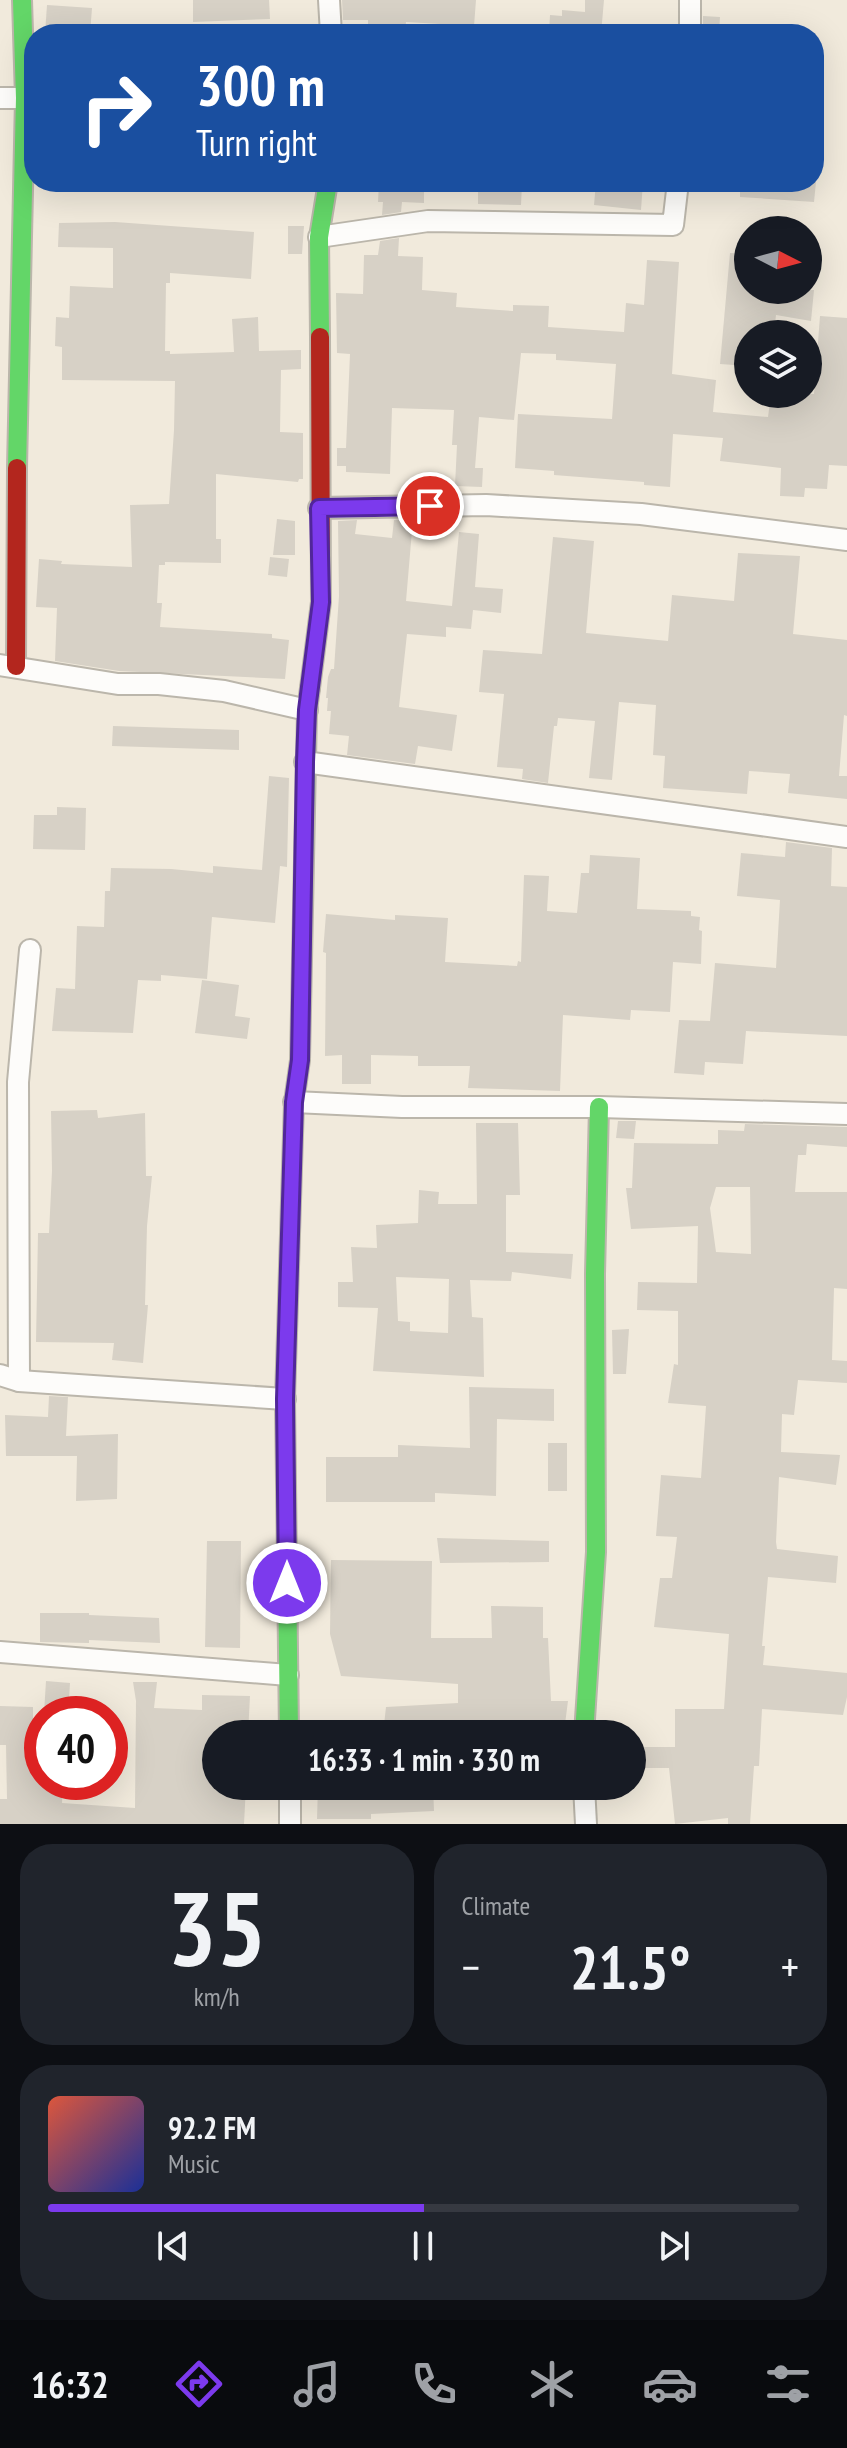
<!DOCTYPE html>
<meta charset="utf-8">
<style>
body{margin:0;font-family:"PT Sans Narrow",sans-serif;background:#20242c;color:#f1f3f6;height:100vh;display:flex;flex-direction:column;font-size:30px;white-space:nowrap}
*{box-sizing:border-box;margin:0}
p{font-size:26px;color:#9ea1a6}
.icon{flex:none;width:44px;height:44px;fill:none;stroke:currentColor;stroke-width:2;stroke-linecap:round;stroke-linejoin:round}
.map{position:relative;height:1824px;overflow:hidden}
.sheet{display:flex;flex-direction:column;gap:20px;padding:20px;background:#0d0f14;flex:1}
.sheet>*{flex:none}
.hud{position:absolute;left:24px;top:24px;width:800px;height:168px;border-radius:32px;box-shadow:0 8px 32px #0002;background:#1a4fa0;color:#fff;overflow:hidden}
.needle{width:52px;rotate:96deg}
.fabs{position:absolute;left:734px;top:216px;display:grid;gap:16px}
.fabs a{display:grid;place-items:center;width:88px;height:88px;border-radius:50%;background:#171b24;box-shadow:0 8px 32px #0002;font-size:40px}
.speed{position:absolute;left:24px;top:1696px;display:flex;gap:16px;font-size:40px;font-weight:700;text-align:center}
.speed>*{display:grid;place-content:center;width:104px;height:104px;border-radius:50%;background:#171b24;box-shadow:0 8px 32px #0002;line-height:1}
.speed .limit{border:12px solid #d22;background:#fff;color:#111}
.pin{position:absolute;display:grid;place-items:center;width:68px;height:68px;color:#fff;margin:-34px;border:4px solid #fff;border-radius:50%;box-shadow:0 2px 8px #0007}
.me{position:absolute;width:88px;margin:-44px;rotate:0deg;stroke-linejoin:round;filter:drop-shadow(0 0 6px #0008)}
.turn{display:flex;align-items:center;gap:28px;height:168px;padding:0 40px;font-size:36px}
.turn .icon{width:104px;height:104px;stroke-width:2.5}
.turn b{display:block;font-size:56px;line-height:68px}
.big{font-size:60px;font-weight:800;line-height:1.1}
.sheet .card{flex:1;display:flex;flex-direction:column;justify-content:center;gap:12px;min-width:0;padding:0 28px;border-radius:32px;background:#20242c}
.sheet .dial{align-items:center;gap:0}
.dial b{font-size:104px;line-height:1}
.song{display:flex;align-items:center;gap:24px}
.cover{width:96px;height:96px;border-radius:12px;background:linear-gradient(135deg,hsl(10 70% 55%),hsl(230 70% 35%))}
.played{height:8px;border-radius:4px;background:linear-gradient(90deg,#7c3aed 50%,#363941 50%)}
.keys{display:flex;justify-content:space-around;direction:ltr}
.heat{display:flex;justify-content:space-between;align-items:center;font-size:44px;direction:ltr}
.sheet .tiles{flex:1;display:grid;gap:20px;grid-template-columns:1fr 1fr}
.card:last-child{grid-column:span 2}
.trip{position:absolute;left:202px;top:1720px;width:444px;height:80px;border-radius:40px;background:#171b24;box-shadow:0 8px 32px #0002;font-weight:800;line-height:80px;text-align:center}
.tabs{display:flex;height:128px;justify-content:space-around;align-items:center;background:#090b0e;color:#9ea1a6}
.tabs .icon{width:56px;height:56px}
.tabs .active{color:#7c3aed}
.tabs b{font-size:36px;color:#f1f3f6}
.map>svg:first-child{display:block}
.building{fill:#d7d1c6;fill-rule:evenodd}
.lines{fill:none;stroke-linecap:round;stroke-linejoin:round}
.street-casing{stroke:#bbb6ab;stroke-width:24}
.fast-casing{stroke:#bbb6ab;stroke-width:22}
.jam-casing{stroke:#bbb6ab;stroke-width:22}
.street{stroke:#fdfcfa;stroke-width:20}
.fast{stroke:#63d668;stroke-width:18}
.jam{stroke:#b3261e;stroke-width:18}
.route-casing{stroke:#51269a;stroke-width:20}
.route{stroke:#7c3aed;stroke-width:14}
</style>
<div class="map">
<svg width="847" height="1824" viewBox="0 0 847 1824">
<rect width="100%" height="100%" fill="#f1eadc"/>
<!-- building -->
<g class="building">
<path d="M193 0H269L270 19 193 22Z"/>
<path d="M342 0H476L474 26 406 22 405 34H368V20H343Z"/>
<path d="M585 0H604L601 34H549L550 15 562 16V10L585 12Z"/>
<path d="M47 5 92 8 90 34H45Z"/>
<path d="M703 16 720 17 719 34H703Z"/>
<path d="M379 182H424V203L402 202 401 212 382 215 383 202H378Z"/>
<path d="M478 182 522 184 521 205 478 204Z"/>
<path d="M596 182H643L641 210 594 205Z"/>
<path d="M740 182H816L814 202 740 197Z"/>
<path d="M115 222 254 232 251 279 170 273V283H166L165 351H170V354L234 352 232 319 258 317 259 351 301 350V369L281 370 280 432 303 433V479H299L298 482 216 474V539H221V563L165 562V565H159L157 603H162L160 627 272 634V638L289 640 285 679 119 671 55 661 57 608 36 607 39 559 62 561 61 564 132 567 130 505 169 504 174 430 175 381 62 380V347L55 346 56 317 69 318 70 286 113 288V248L58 247 59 223Z"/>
<path d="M288 226H304L302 254H288Z"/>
<path d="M399 238 398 256 423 257 422 290 457 293 456 307 513 311V305L549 306 548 327 624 332 626 303 644 305 647 260 679 262 672 374 716 380 713 412 768 417 771 394H814L820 316 847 318V466L829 465 827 489 805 488 804 497 780 496 781 468 720 461 723 438 673 434 670 487 644 485V482L554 475V471L515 468 518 414 612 419 616 364 556 360V354L521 353 514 420 479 417 475 468H483L482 487 455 486 457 445H452L454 410 392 408 390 474 346 472V466H337V448H346L350 354 337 353 336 293 363 294 364 255H378L380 241Z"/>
<path d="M730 253 748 254V290H814L811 321 776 315 774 334H748V366L720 364Z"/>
<path d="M277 519 295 521V555H273Z"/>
<path d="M413 519 406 601 452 606 459 532 479 534 475 587 503 589 501 613 473 610 471 629 446 627V637L407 634 399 707 457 715 452 751 418 746 415 764 347 755 349 736 329 734 331 711H327L328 698H326L328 677 331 669H334L339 596 338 521 357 520 355 534 392 538 394 520Z"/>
<path d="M553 537 594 541 586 633 668 641 672 595 734 601 738 553 800 556 793 634 847 640V716L844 715 839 776H847V799L788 793 790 774 749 771 747 794 663 788 665 756 653 755 656 705 619 702 612 780 589 778 595 721 558 718 557 726H554L548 783 522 779 523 769 497 767 504 694 479 692 483 650 542 654Z"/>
<path d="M270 557 289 559 287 577 268 575Z"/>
<path d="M113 726 239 730V750L112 746Z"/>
<path d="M269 776 289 778 287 867 280 866 275 923 212 917 207 979 161 975V981L138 980 133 1033 52 1031 56 988 75 989 77 926 104 927 105 891H110L111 868 171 869 213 873V866L262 870Z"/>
<path d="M57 807 86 808 85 850 33 849 34 815H57Z"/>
<path d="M786 842 832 848 831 886 847 887V1036L746 1031 743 1064 705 1062 704 1075 674 1073 679 1020 710 1021 715 963 776 968 780 900 737 896 741 853 785 857Z"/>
<path d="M590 855 640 858 637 909 691 911V916L700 917 699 930 702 931 701 964 673 962 670 1012 631 1010 630 1020 563 1015 560 1091 468 1088 470 1066H418V1056L371 1055V1084H342V1055L325 1056 326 953 323 952 326 914 395 920V915L448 918 445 962 517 966 518 961 521 962 524 875 549 876 547 911 577 913 581 873H589Z"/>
<path d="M202 980 239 985 235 1016 250 1018 247 1039 195 1033Z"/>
<path d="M97 1110 98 1118 145 1113 146 1176H152L147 1226 145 1305H148L143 1363 112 1360 114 1343 36 1342 38 1233H49L52 1171 51 1111Z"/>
<path d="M618 1121H636L634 1139 616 1138Z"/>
<path d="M476 1123H518L520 1195H506V1252L573 1254 571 1279 512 1272 511 1281 470 1280 472 1317 483 1318 484 1377 373 1371 378 1308 338 1307V1282H353L351 1247 377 1248 376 1225 418 1223 419 1190 439 1192 438 1204H477ZM396 1277 449 1279 448 1333 410 1331V1322L398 1321Z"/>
<path d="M745 1124 847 1127V1147L807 1144 806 1155H798L795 1192H847V1289L834 1288 832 1360 847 1361V1383L798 1380 794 1415 782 1414 781 1452 840 1455 836 1485 779 1477 776 1542 777 1549 838 1556 836 1583 768 1577 762 1646H765L763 1665 847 1673V1697L843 1715 762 1709 759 1766H754L750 1824H728V1818L675 1824 669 1768H632V1747H675V1709H724L729 1634 654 1627 660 1578H672L677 1537 656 1536 661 1475 701 1478 706 1406 668 1403 674 1364 678 1365V1311L637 1310 638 1282 697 1283 698 1226 631 1229 626 1188H632L634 1143 718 1144V1130L744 1131ZM716 1187H750L751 1254 716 1252 710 1208Z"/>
<path d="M629 1329 626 1374H613L612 1330Z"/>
<path d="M469 1387 554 1389V1421L497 1419 496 1496 435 1493V1502H326V1457H398V1445L470 1448Z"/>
<path d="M49 1396 68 1397 66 1436 118 1434 117 1499 76 1501 77 1456H6L5 1415 48 1417Z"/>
<rect x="548" y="1443" width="19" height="48"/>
<path d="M437 1538 549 1541V1562L440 1563Z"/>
<path d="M207 1541H241L240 1648 205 1647Z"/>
<path d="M331 1560 432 1561 431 1638H492L491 1606 543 1607V1638H548L551 1701H568L565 1724 561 1726V1734H383L386 1707 458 1703V1684L341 1676 330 1634Z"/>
<path d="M40 1613H89V1615L159 1618 160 1643 89 1640V1643L40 1642Z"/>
<path d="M46 1681 70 1683 68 1714 44 1713Z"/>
<path d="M133 1682H157L154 1708 202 1710V1695L250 1696 248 1734H216V1786H246L244 1824H0V1799H7L6 1745H0V1706L33 1707V1750L42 1751V1782H63L62 1803 135 1808 136 1701Z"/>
<path d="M318 1786H433L434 1811 371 1814V1819H317Z"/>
</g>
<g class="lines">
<!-- street casing -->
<g class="street-casing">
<g id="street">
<path d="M329 0 331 34"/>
<path d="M690 34V0"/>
<path d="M0 98H25L34 101"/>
<path d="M319 237 428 221 673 225 678 182"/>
<path d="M319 508 486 505 641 514 847 540"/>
<path d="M0 665 118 684H159L224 691 307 710"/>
<path d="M305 762 847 837"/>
<path d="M294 1102 402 1107H599L847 1114"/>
<path d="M0 1375 19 1381 285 1399"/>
<path d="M19 1381 18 1082 30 950"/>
<path d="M0 1652 288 1675"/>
<path d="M290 1786V1824"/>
<path d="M584 1786 586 1824"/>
</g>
</g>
<!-- fast casing -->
<g class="fast-casing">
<g id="fast">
<path d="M320 337 319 237 328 182"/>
<path d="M17 468 25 98 22 0"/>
<path d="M289 1734 285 1399 294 1102 300 1060 307 710 310 688"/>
<path d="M584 1734 596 1552 595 1274 599 1107"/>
</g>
</g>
<!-- jam casing -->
<g class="jam-casing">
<g id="jam">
<path d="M16 666 17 468"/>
<path d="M310 688 321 602 320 337"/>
</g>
</g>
<!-- street -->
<use href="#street" class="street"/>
<!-- fast -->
<use href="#fast" class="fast"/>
<!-- jam -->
<use href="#jam" class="jam"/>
</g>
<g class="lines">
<!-- route casing -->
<g class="route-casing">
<path id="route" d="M287 1583 285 1399 294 1102 300 1060 305 762 307 710 321 602 319 508 430 506"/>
</g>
<!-- route -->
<use href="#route" class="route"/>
</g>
</svg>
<div class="fabs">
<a><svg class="needle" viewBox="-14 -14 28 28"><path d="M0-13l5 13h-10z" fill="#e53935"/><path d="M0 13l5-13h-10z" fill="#9ea1a6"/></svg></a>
<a><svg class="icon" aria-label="layers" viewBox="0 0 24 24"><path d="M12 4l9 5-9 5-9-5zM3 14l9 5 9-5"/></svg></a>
</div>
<div class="speed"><div class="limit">40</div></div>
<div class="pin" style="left:430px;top:506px;background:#d93025"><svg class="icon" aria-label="arrive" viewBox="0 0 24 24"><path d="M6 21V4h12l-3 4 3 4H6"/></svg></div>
<svg class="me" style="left:287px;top:1583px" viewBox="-20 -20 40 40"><circle r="17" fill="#7c3aed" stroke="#fff" stroke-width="3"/><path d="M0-11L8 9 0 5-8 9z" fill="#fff"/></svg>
<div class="trip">16:33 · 1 min · 330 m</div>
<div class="hud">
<div class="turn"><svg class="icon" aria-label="right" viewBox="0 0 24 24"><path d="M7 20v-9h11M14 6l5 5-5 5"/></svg><div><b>300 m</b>Turn right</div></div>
</div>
</div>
<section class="sheet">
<div class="tiles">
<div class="card dial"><b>35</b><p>km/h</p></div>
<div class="card"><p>Climate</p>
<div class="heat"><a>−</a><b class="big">21.5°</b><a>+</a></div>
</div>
<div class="card">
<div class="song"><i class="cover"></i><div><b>92.2 FM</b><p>Music</p></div></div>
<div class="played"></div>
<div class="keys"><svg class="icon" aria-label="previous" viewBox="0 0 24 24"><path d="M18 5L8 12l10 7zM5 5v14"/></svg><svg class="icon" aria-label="pause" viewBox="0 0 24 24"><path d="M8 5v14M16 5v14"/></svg><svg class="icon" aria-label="next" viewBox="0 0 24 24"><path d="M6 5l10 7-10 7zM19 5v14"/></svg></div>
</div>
</div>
</section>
<nav class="tabs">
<b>16:32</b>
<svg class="icon active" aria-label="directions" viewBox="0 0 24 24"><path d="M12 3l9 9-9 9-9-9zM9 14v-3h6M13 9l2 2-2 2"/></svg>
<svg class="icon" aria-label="music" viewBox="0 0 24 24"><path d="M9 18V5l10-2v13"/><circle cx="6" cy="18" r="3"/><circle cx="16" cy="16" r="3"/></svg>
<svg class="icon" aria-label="phone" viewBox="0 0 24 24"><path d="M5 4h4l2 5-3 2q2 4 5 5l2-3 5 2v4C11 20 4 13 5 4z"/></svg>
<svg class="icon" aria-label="climate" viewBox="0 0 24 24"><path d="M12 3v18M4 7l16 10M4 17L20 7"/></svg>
<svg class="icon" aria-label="car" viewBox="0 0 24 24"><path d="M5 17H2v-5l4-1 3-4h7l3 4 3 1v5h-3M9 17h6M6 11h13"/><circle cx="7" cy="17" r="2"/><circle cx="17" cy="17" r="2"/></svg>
<svg class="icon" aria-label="filters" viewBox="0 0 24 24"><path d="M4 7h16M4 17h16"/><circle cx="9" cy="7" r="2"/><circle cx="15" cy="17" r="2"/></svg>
</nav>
